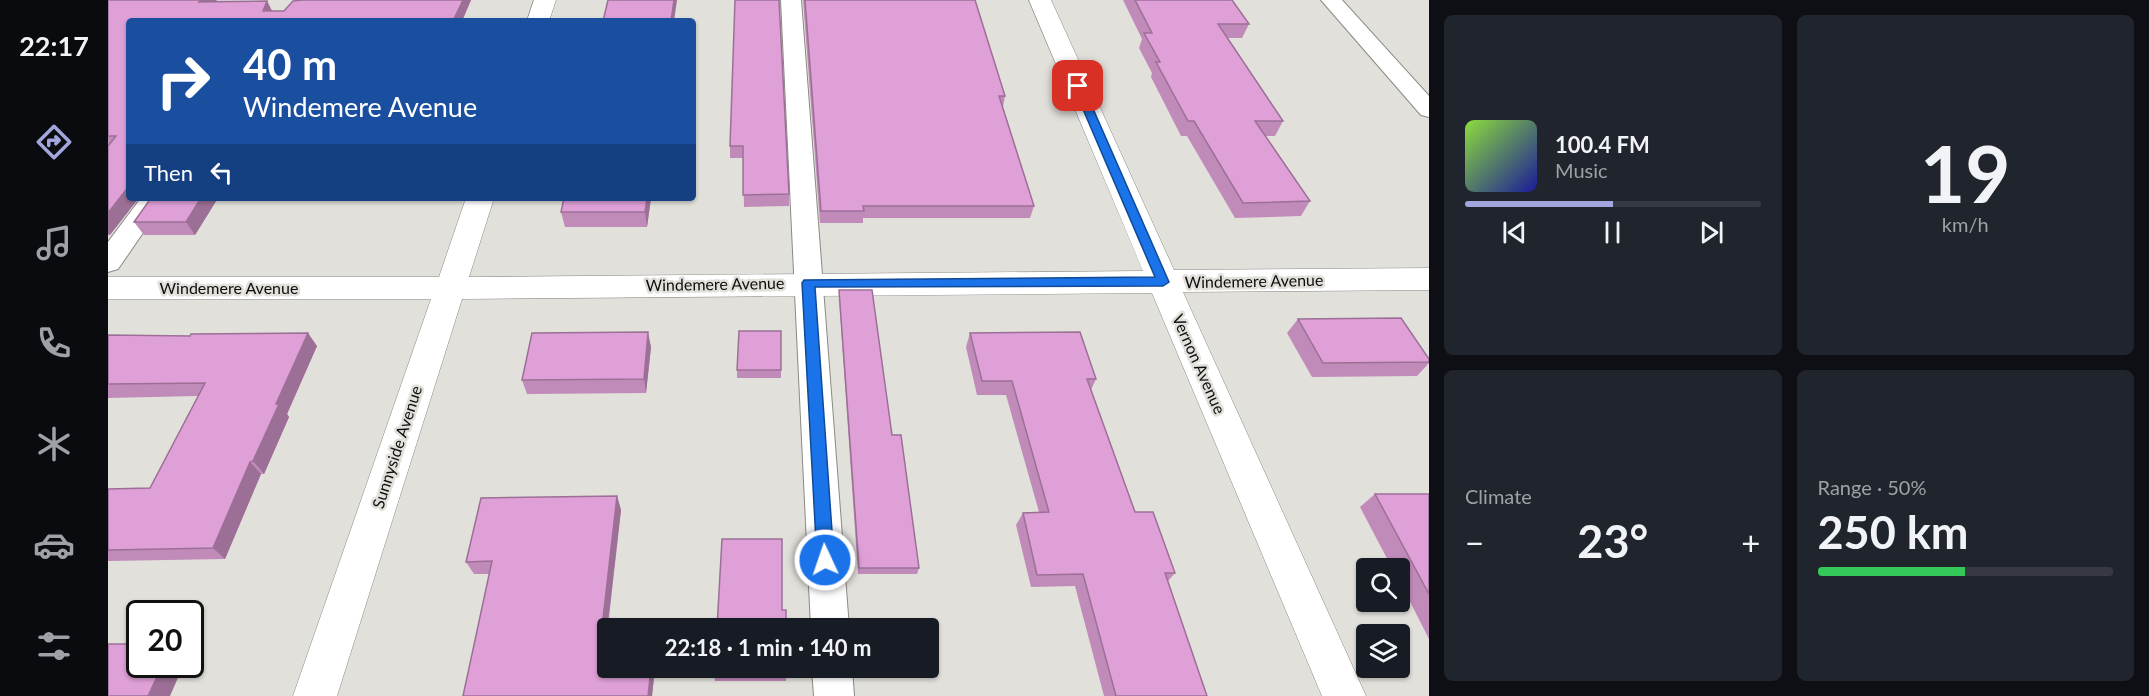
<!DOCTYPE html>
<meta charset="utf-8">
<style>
body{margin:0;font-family:Lato,sans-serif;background:#20242c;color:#f1f3f6;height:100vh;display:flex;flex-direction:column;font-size:22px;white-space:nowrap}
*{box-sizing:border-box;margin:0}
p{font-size:20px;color:#9ea1a6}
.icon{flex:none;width:33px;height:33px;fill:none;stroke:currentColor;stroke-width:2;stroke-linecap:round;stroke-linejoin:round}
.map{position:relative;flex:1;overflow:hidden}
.details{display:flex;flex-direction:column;gap:15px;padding:15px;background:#0d0f14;width:720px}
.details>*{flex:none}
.banner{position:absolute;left:18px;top:18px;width:570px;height:183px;border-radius:6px;box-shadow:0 2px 4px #0004;background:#1a4fa0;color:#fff;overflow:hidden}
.tools{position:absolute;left:1248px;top:558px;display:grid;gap:12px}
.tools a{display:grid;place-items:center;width:54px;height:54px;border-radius:6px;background:#171b24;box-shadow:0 2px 4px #0004;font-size:30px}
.speed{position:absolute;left:18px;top:600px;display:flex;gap:12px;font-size:30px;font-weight:700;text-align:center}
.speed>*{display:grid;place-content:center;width:78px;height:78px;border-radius:50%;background:#171b24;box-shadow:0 2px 4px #0004;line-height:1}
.speed .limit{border:3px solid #111;border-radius:9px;background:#fff;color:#111}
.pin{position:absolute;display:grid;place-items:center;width:51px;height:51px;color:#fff;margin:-26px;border-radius:12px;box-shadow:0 3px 9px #0006}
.me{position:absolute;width:66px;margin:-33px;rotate:357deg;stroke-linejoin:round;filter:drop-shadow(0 0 4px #0008)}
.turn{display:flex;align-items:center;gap:21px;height:126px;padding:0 18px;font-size:27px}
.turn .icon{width:78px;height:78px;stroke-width:2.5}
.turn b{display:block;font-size:42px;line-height:51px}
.then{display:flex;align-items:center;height:57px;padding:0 18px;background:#0003;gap:12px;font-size:22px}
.big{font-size:45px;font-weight:700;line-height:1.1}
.details .card{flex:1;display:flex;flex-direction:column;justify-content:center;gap:9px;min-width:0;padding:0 21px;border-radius:9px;background:#20242c}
.details .dial{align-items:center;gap:0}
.dial b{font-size:78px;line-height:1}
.song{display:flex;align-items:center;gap:18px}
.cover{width:72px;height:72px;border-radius:9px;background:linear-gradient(135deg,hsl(90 70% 55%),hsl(240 70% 35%))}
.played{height:6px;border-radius:3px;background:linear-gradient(90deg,#a3a6dc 50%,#363941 50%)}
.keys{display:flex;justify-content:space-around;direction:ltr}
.heat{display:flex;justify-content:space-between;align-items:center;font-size:33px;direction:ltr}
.charge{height:9px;border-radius:4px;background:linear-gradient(90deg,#34c759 50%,#363941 0)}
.details .tiles{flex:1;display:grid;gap:15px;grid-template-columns:repeat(2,1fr)}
.trip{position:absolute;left:489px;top:618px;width:342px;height:60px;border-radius:6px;background:#171b24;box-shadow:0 2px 4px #0004;font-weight:700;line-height:60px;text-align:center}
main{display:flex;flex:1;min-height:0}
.tab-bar{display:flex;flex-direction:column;width:108px;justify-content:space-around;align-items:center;background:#090b0e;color:#9ea1a6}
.tab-bar .icon{width:42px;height:42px}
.tab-bar .selected{color:#a3a6dc}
.tab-bar b{font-size:27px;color:#f1f3f6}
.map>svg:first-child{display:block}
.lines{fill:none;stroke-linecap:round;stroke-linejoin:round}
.lane-casing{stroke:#8b8984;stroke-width:2}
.street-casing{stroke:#8b8984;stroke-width:1}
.lane{fill:#fff;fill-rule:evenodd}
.street{fill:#fff;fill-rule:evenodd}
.wall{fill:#c08ab9}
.shaded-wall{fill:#9c7096}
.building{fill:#dfa0d7;stroke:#9c7096;stroke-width:1.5}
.route{fill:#1a73e8;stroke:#114b97;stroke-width:1.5}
.labels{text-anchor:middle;stroke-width:5;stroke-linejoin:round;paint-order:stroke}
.street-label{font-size:16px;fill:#0e0d0c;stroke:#e2e0db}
</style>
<main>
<nav class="tab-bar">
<b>22:17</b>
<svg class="icon selected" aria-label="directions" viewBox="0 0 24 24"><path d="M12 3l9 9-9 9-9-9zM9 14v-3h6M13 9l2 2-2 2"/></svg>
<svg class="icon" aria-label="music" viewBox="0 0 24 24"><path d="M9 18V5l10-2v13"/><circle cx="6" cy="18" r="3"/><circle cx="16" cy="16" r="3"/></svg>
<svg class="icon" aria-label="phone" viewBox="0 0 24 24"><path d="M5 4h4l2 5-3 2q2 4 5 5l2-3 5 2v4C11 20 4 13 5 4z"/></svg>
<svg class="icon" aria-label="climate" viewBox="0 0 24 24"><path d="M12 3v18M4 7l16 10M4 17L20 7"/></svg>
<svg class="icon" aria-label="car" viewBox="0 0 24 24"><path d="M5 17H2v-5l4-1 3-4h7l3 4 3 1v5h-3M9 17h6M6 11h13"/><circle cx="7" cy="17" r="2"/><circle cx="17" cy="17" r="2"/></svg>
<svg class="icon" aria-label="filters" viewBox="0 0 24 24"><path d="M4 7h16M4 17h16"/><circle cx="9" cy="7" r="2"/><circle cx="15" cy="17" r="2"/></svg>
</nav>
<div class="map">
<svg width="1321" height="696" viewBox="0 0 1321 696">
<rect width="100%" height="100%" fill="#e2e0db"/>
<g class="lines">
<!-- lane casing -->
<g class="lane-casing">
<g id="lane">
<path d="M673 0H693L741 628H703Z"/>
<path d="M1213 0H1234L1321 96V117L1313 115Z"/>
<path d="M33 198H59L10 269 0 272V242Z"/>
<path d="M704 668H744L746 696H706Z"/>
</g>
</g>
<!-- street casing -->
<g class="street-casing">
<g id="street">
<path d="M426 0H448L441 21H419Z"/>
<path d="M921 0H943L1066 270 1321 268V290L1075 292 1258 696H1214L1044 293 354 299 229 696H185L323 299H0V277H331L358 198H386L361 277 1035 271Z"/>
</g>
</g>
<!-- lane -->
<use href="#lane" class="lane"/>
<!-- street -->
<use href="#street" class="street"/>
</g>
<!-- wall -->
<g class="wall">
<path d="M0 0 159 1 164 11H176L195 0H363L354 21H21L2 235H0Z"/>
<path d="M627 0 681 194V206L636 207 635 158H622V146Z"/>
<path d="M695 0H867L897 96 895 107 926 206 922 218H755V223H712Z"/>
<path d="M1015 0H1124L1141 24 1134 38H1119L1175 121 1167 136H1158L1202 201 1193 216 1127 218 1079 136H1073L1043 77 1044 73 1031 48 1034 39Z"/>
<path d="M110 198 87 235H36L26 222Z"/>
<path d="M456 198H543L539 227H457L453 212Z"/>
<path d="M731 290 784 435 811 568 809 574H750L731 298Z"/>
<path d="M1190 319 1321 359V363L1309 376 1204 377 1179 333Z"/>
<path d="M673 331V378H629V370Z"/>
<path d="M862 333 988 379 983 390 1027 512 1067 573 1060 581 1099 696H996L967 586 923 587 908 525 915 513 931 512 898 395H869L858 347Z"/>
<path d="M0 335 209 346 179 414 181 417 156 474H153L117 559 0 561V489L42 488 90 396 0 398Z"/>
<path d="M543 347 538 393 419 394 414 380Z"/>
<path d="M1267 494H1321V639L1292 582V568H1284L1252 507Z"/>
<path d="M509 496 513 510 499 636H500V668H547L544 696H355L382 574H366L358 562 373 498Z"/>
<path d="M679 668 678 681H607L606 675Z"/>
</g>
<!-- shaded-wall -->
<g class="shaded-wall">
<path d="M93 0H109L98 14 91 2Z"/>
<path d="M355 0H363L354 21H345Z"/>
<path d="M566 0H569L566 21H563Z"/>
<path d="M159 1 165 13 155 11Z"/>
<path d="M21 186V198H31L2 235 0 233V213Z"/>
<path d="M93 198H110L87 235 78 222Z"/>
<path d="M539 198H543L539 227 537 212Z"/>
<path d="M540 332 543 347 538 393 536 379Z"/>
<path d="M200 333 209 346 179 414 181 417 156 474 145 461 168 404Z"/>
<path d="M142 462 153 474 117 559 105 548Z"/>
<path d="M509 496 513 510 497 647 493 636Z"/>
<path d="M55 664H76L62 696H40Z"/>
<path d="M543 668H547L544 696H540Z"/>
</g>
<!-- building -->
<g class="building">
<path d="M0 0H93L91 2 159 1 155 11H176L185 1 195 0H355L345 21H21V186L0 213V146L8 136H0Z"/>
<path d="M500 0H566L563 21H495Z"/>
<path d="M627 0H671L681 194 635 195V146H622Z"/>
<path d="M697 0H867L897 96H891L926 206H755L756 211H713Z"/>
<path d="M1027 0H1124L1141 24H1110L1175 121H1147L1202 201 1135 203 1086 121H1080L1048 62H1052L1036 33H1044Z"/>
<path d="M43 198H93L78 222H26Z"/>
<path d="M456 198H539L537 212H453Z"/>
<path d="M731 290H764L784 435H793L811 568H751Z"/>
<path d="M1293 318 1321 359V362L1215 363 1190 319Z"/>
<path d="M631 331H673V370H629Z"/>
<path d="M540 332 536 379 414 380 424 333Z"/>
<path d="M972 332 988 379H979L1027 512H1045L1067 573H1057L1099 696H1008L975 574 929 575 915 513 941 512 904 381H874L862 333Z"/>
<path d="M200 333 168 404H171L145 461 142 462 105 548 0 550V489L42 488 97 383 0 384V335L82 336 83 334Z"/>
<path d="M1267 494H1321V594Z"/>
<path d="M509 496 493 636H500V668H543L540 696H355L384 561 358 562 373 498Z"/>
<path d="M614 539H674V610H678V628H609Z"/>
<path d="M0 644H32V664H55L40 696H0Z"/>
<path d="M607 668H679V675H606Z"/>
</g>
<!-- route -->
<path class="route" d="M966 84 975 86 1061 282 1055 286 707 287 726 560 723 565 717 568 712 565 709 560 694 283 696 280 1047 277 965 86Z"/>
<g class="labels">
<!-- street labels -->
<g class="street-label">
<text transform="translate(1146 281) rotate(-1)" y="6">Windemere Avenue</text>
<text transform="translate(607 284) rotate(-1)" y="6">Windemere Avenue</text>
<text x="121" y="294">Windemere Avenue</text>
<text transform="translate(1091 364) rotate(66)" y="6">Vernon Avenue</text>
<text transform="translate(289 447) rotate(-72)" y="6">Sunnyside Avenue</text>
</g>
</g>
</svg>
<div class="tools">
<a><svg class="icon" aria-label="search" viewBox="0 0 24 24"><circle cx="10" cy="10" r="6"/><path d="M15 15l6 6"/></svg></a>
<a><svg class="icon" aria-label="layers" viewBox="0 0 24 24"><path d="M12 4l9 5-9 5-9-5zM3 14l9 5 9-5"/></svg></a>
</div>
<div class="speed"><div class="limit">20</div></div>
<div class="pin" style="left:970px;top:86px;background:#d93025"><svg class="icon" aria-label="arrive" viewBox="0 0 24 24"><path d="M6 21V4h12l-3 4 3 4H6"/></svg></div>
<svg class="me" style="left:717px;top:560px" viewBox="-20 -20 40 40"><circle r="17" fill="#1a73e8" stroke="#fff" stroke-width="3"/><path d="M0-11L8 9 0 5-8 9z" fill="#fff"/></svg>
<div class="trip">22:18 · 1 min · 140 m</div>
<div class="banner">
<div class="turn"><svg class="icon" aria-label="right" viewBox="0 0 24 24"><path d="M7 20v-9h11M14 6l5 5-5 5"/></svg><div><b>40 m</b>Windemere Avenue</div></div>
<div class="then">Then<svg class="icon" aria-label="left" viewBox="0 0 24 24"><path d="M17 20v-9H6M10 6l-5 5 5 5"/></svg></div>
</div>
</div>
<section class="details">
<div class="tiles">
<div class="card">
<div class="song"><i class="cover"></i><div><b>100.4 FM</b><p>Music</p></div></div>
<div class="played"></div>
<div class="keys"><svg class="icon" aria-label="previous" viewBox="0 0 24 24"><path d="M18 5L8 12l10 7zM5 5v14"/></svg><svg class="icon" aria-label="pause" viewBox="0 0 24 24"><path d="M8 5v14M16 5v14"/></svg><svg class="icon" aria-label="next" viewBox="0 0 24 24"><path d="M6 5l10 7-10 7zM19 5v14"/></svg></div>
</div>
<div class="card dial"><b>19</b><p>km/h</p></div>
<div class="card"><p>Climate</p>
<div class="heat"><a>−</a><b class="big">23°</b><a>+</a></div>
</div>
<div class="card"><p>Range · 50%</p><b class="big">250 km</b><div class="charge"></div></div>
</div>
</section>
</main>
